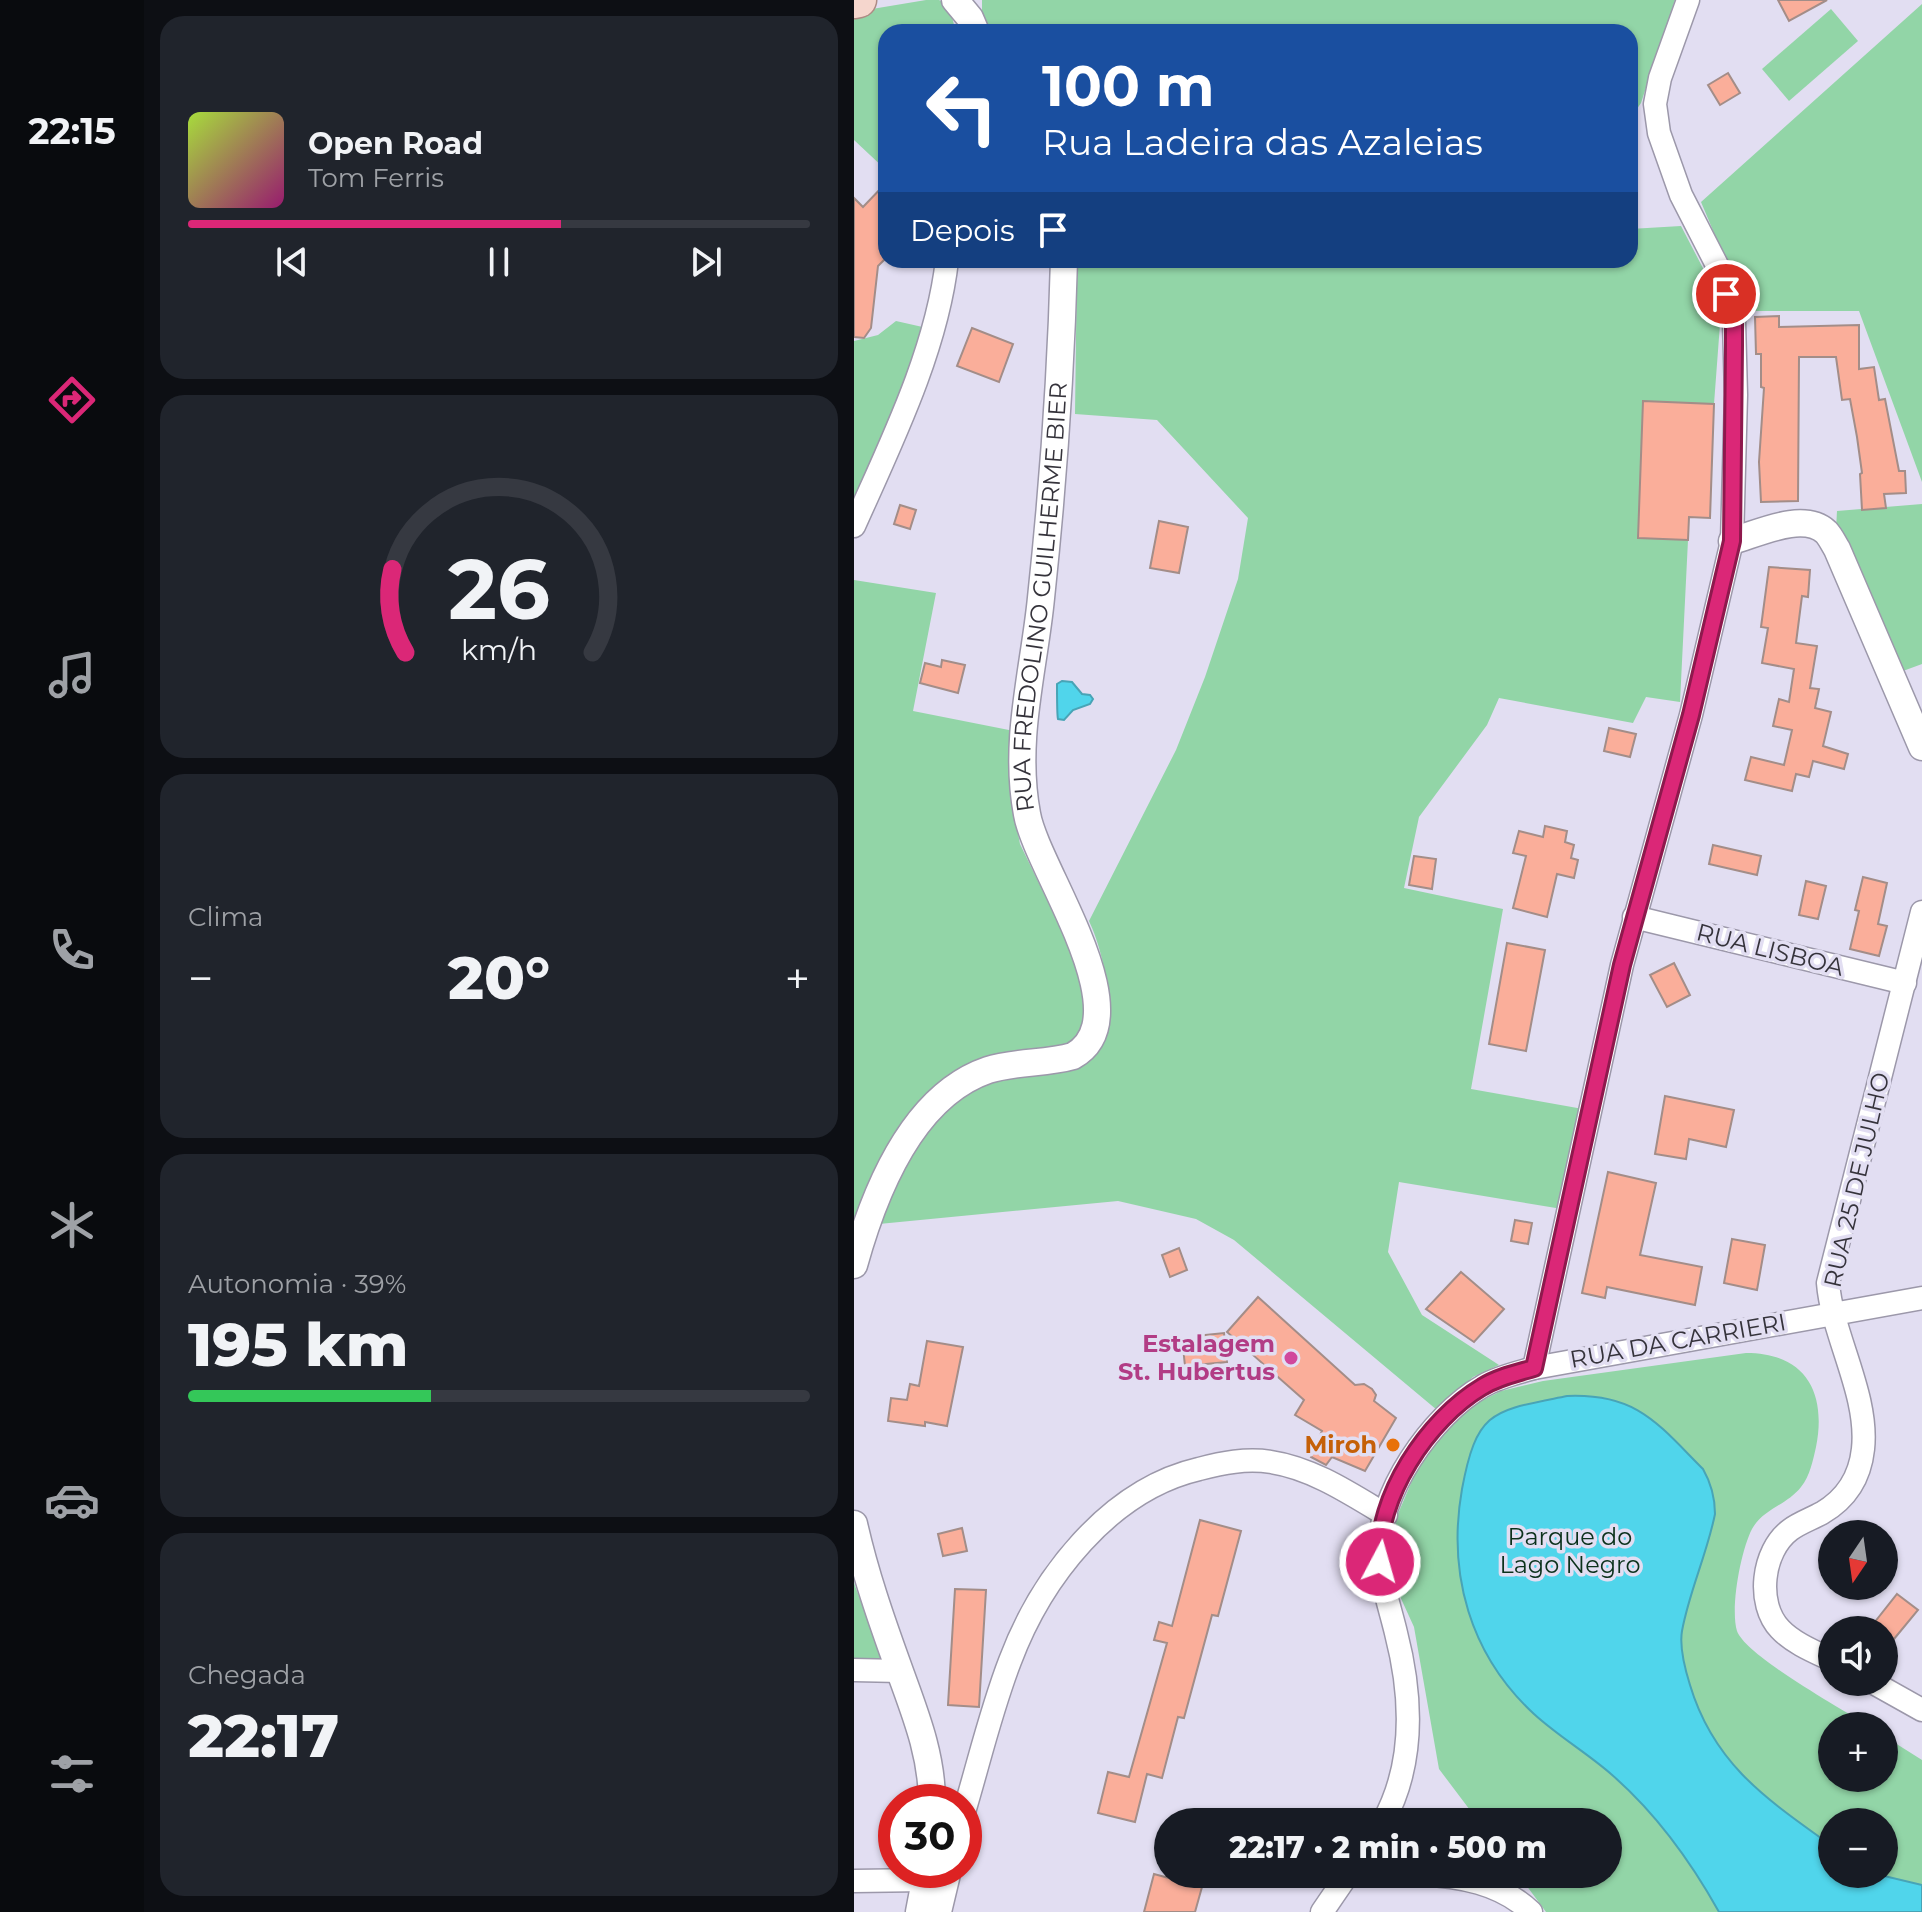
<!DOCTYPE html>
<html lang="pt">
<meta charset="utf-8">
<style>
body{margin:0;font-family:Montserrat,sans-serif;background:#20242c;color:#f1f3f6;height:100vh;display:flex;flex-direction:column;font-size:30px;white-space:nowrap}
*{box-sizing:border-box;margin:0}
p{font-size:26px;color:#9ea1a6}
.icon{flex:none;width:44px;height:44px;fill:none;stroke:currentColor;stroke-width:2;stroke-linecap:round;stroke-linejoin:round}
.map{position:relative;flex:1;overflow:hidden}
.details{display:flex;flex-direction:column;gap:16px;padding:16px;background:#0d0f14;width:710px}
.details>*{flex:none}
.top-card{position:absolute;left:24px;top:24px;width:760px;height:244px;border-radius:24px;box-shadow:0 2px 6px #0004;background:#1a4fa0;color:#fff;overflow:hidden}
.needle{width:52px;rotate:193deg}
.controls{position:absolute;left:964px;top:1520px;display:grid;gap:16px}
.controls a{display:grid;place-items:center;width:80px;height:80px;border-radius:50%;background:#171b24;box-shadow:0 2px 6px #0004;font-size:40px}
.speed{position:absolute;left:24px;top:1784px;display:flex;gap:16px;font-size:40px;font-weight:700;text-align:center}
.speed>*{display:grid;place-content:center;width:104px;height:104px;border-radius:50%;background:#171b24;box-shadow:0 2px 6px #0004;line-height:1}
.speed .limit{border:12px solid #d22;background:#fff;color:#111}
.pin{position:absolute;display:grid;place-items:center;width:68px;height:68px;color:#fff;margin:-34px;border:4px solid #fff;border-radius:50%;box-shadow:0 2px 8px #0007}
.me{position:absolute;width:88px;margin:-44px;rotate:6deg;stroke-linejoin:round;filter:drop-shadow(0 0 6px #0008)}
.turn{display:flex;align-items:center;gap:28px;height:168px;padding:0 32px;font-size:36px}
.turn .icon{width:104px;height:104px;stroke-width:2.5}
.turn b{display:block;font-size:56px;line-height:68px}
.then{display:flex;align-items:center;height:76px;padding:0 32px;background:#0003;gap:16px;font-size:30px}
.big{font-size:60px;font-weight:800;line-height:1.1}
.details .card{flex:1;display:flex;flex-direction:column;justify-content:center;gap:12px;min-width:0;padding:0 28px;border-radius:24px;background:#20242c}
.details .dial{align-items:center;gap:0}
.dial svg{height:208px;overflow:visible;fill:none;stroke:#363941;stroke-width:7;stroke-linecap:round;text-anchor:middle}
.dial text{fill:#f1f3f6;stroke:none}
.song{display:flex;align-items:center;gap:24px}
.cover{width:96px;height:96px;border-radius:12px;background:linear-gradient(135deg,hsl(80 70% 55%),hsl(320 70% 35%))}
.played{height:8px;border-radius:4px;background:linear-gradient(90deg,#db2777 60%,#363941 60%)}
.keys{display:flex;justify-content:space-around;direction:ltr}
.heat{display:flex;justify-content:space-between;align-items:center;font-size:44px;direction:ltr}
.charge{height:12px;border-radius:6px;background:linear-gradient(90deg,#34c759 39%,#363941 0)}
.trip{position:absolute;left:300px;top:1808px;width:468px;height:80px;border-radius:40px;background:#171b24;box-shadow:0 2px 6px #0004;font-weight:800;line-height:80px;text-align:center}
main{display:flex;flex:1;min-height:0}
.tabs{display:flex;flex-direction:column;width:144px;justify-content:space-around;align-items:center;background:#090b0e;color:#9ea1a6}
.tabs .icon{width:56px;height:56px}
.tabs .on{color:#db2777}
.tabs b{font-size:36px;color:#f1f3f6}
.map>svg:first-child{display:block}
.green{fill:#92d5a7;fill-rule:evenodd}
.water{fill:#50d5eb;stroke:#48a4b6;stroke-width:2}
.building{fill:#faae9a;stroke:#a38d88;stroke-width:2}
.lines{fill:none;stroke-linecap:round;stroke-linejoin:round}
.minor-casing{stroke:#9c98aa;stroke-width:25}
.tertiary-casing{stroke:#9c98aa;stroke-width:29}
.primary-casing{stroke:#ad8b84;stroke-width:37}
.minor{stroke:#fff;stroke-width:22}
.tertiary{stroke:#fff;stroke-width:26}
.primary{stroke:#f5d6cd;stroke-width:34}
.route-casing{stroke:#8e194d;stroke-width:20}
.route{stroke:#db2777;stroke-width:14}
.hotel-dot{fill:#d1479c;stroke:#e2def2;stroke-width:3}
.food-dot{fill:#e8710a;stroke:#e2def2;stroke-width:3}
.labels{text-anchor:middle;stroke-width:7;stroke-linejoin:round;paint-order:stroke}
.street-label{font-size:24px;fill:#35333b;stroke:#e2def2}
.hotel-label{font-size:24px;font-weight:bold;fill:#b23c85;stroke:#e2def2;text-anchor:end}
.food-label{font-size:24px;font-weight:bold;fill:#c56008;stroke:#e2def2;text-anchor:end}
.park-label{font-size:24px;fill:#0b311b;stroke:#e2def2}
</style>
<main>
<nav class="tabs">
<b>22:15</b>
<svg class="icon on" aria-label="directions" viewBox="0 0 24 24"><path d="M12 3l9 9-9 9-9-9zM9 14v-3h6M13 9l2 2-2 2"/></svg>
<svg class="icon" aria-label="music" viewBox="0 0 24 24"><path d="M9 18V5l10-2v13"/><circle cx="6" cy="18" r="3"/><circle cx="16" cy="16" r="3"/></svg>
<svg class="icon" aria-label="phone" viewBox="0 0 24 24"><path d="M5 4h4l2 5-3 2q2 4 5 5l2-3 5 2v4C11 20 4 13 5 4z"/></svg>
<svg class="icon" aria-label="climate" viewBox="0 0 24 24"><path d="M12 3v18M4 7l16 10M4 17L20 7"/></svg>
<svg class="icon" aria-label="car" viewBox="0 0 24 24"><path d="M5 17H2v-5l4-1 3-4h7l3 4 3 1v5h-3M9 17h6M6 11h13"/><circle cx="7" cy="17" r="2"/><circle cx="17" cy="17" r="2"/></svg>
<svg class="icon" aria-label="filters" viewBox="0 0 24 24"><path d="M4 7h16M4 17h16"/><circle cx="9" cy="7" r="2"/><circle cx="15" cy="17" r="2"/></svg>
</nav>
<section class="details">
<div class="card">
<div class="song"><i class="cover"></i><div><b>Open Road</b><p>Tom Ferris</p></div></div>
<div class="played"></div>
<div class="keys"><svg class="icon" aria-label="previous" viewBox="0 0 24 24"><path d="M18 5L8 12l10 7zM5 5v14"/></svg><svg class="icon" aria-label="pause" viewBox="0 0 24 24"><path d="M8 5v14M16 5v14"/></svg><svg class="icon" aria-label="next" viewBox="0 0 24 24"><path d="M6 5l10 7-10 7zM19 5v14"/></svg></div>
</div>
<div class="card dial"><svg viewBox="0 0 100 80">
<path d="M14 69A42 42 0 1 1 86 69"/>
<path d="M14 69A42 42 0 0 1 9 37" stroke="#db2777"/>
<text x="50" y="56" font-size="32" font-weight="700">26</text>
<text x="50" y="72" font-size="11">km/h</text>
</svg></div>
<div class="card"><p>Clima</p>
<div class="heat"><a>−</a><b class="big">20°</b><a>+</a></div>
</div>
<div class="card"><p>Autonomia · 39%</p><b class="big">195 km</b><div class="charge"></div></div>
<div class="card"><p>Chegada</p><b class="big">22:17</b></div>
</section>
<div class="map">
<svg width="1068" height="1912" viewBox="0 0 1068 1912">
<rect width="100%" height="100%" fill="#e2def2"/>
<!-- green -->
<g class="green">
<path d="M72 0H85L95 6 102 32H32V170L0 140V12Z"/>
<path d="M128 0H821L787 103 776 119V32H132L128 18Z"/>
<path d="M1068 4V482L1005 311H893L847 202Z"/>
<path d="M977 9 1004 41 935 101 908 69Z"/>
<path d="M827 226 851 272 866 324 860 404 789 402 784 538 834 540 826 702 792 697 779 723 645 698 633 725 565 817 550 888 649 909 617 1089 729 1109 708 1209 545 1182 534 1252 568 1315 645 1365 619 1377 583 1410 380 1240 342 1219 264 1201 25 1224C47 1175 67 1125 114 1094 135 1081 159 1074 183 1072 193 1072 204 1073 214 1071 274 1058 254 961 235 921L322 750 351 677 384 579 394 518 303 420 221 414 223 260H776V229Z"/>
<path d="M42 321 73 328 0 512V341L24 335Z"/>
<path d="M1068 504V664L1049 671 982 529 983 511Z"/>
<path d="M0 580 82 593 59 711 160 731 156 775 159 807 166 844 227 970 232 1024 216 1047 175 1049 132 1059 100 1074 0 1232Z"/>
<path d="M892 1353C951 1353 973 1392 962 1447 959 1460 956 1476 947 1487 933 1505 909 1509 898 1529 887 1550 876 1608 883 1631 892 1656 988 1709 1015 1726H978V1778H1030V1736L1068 1760V1912H692L664 1874H754V1822H625L585 1769 560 1627 544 1592 538 1567 536 1551 543 1516 572 1448 605 1412 647 1391 689 1381ZM978 1822H1030V1874H978Z"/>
<path d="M0 1582 1 1586 30 1659 0 1658Z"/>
</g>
<!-- water -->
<g class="water">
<path d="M208 681 218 682 228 694 236 695 239 699 236 704 219 710 210 720 204 719C203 716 203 687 203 684Z"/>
<path d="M713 1396C783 1393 804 1424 849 1469 857 1483 861 1497 861 1514 853 1554 835 1592 828 1631 825 1648 831 1669 836 1685 860 1765 914 1800 978 1846V1874H1022L1068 1885V1912H865C836 1860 802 1813 757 1774 733 1753 704 1736 680 1714 616 1655 593 1574 608 1489 623 1409 639 1411 713 1396Z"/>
</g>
<!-- building -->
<g class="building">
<path d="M924 0H973L935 21Z"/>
<path d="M874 73 886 93 866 105 854 85Z"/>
<path d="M32 183V258L24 266 17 328 10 338 0 337V198L9 207Z"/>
<path d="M925 316V327L1005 325V369L1020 367 1025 400 1031 399 1045 471H1051L1052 493 1030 494 1032 508 1008 510 1006 474 1008 473 1003 437 996 399 988 400 982 357H945L944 501 907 502 905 462 910 388 907 387V354H902L901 317Z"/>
<path d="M118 328 159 344 145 382 103 366Z"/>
<path d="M789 401 860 404 856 518 835 517 834 540 784 538Z"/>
<path d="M46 505 62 510 56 529 40 524Z"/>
<path d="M305 521 334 527 325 573 296 568Z"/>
<path d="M915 567 956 570 954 597 948 596 942 643 963 646 956 688 965 689 961 708 977 712 969 746 994 754 990 769 959 761 955 777 942 774 938 791 891 780 897 757 930 765 938 730 919 726 925 699 935 702 940 669 908 663 914 628 907 627Z"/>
<path d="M88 660 111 665 104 693 66 683 71 663 87 667Z"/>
<path d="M755 728 782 734 776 757 750 751Z"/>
<path d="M691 826 713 831 711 842 720 845 717 858 724 860 720 878 703 874 693 917 659 908 672 856 659 853 665 831 689 837Z"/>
<path d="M859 845 907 856 903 875 855 864Z"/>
<path d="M560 856 582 859 578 889 555 885Z"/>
<path d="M1009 877 1033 883 1024 924 1033 926 1025 956 996 949 1005 911 1001 910Z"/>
<path d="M952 881 972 886 964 919 945 915Z"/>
<path d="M653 943 691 950 672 1051 635 1044Z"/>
<path d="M820 963 836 995 813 1007 796 975Z"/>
<path d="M811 1096 880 1110 872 1147 835 1139 832 1159 801 1154Z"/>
<path d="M754 1172 802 1183 786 1255 848 1267 841 1305 753 1287 751 1298 728 1293Z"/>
<path d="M661 1220 678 1223 674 1244 657 1241Z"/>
<path d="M878 1239 911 1245 903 1290 870 1283Z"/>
<path d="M325 1248 333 1270 316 1277 308 1255Z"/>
<path d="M607 1272 650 1309 620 1342 572 1309Z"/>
<path d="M404 1297 501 1385 510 1384 518 1389 522 1395 520 1401 542 1418 511 1471 478 1457 472 1465 457 1457 468 1431 441 1415 450 1400 373 1332Z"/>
<path d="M370 1333 373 1362 331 1366 329 1347 343 1346 342 1336Z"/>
<path d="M73 1341 109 1347 93 1426 71 1422V1426L34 1421 37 1398 53 1400 56 1384 65 1386Z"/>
<path d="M346 1520 387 1531 364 1616 358 1615 330 1718 324 1717 308 1778 293 1774 281 1822 244 1813 254 1772 275 1777 313 1643 300 1640 305 1622 318 1626Z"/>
<path d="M108 1528 113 1551 89 1556 84 1534Z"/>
<path d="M101 1589 132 1590 125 1707 94 1705Z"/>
<path d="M1043 1594 1064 1610 1040 1639 1020 1623Z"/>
<path d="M300 1874 348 1887 341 1912H290Z"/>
</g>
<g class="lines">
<!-- minor casing -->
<g class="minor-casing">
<g id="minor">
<path d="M0 526C37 443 83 350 93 260"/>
<path d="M780 917 1051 983"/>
<path d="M680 1368 768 965 837 715 878 541 882 395 880 321 864 267 827 195 805 133 801 104 806 78 834 0"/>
<path d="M978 1660C961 1652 939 1643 926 1629 902 1604 908 1551 936 1530 945 1523 957 1519 968 1513 992 1499 1006 1477 1009 1449 1015 1395 978 1335 974 1283L1068 912"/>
<path d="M0 1670 46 1671"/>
<path d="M1018 1682 1068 1710"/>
<path d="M110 1812C125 1762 137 1710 156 1661 187 1578 255 1490 345 1469 368 1463 392 1458 417 1462 458 1468 497 1494 532 1515"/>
<path d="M529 1822C561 1764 558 1695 542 1633 536 1608 527 1582 525 1556 522 1495 578 1415 629 1386 644 1377 663 1373 680 1368L1068 1298"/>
<path d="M565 1874C605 1876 647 1883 677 1912"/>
<path d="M0 1881 72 1880"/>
<path d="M86 1912 96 1870"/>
<path d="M468 1912 494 1874"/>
</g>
</g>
<!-- tertiary casing -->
<g class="tertiary-casing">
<g id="tertiary">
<path d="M101 0 116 18 122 32"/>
<path d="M878 541C903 534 949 511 972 532 976 536 980 544 983 549L1068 747"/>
<path id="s1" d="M0 1265C20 1193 58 1096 134 1070 162 1061 192 1064 219 1056 290 1016 182 868 173 814 159 740 180 670 187 598 199 486 207 373 210 260"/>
<path d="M0 1524C11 1573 27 1619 44 1666 60 1711 78 1753 78 1802"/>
<path d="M65 1912 73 1870"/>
</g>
</g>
<!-- primary casing -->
<g class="primary-casing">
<path id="primary" d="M0 1 5 0"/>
</g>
<!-- minor -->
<use href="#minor" class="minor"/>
<!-- tertiary -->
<use href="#tertiary" class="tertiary"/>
<!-- primary -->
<use href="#primary" class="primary"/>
</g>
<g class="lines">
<!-- route casing -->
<g class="route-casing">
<path id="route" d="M526 1562C521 1498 574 1419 628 1387 644 1377 663 1373 680 1368L768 965 837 715 878 541 880 345V321L872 294"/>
</g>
<!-- route -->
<use href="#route" class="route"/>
</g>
<!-- markers -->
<circle class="hotel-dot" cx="437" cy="1358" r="8"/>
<circle class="food-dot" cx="539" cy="1445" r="8"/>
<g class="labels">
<!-- street labels -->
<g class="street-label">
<text dy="8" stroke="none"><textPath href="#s1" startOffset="814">RUA FREDOLINO GUILHERME BIER</textPath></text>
<text transform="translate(916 950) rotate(14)" y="8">RUA LISBOA</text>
<text transform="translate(1003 1180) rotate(-77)" y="8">RUA 25 DE JULHO</text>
<text transform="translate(824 1341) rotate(-10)" y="8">RUA DA CARRIERI</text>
</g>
<!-- hotel labels -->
<g class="hotel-label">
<text x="421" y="1352">Estalagem<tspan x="421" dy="28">St. Hubertus</tspan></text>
</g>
<!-- food labels -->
<g class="food-label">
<text x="523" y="1453">Miroh</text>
</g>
<!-- park labels -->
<g class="park-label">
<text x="716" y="1545">Parque do<tspan x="716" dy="28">Lago Negro</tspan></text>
</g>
</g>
</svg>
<div class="controls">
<a><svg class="needle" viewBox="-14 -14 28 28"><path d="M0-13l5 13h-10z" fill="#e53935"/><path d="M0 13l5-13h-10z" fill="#9ea1a6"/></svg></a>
<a><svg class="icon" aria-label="sound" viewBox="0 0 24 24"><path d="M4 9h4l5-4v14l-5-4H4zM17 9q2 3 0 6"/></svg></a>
<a>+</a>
<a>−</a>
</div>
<div class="speed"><div class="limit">30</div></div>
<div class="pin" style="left:872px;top:294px;background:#d93025"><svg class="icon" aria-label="arrive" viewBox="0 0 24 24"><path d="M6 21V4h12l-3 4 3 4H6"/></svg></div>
<svg class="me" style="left:526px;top:1562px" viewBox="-20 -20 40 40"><circle r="17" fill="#db2777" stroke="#fff" stroke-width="3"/><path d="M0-11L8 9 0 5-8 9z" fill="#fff"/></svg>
<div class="trip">22:17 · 2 min · 500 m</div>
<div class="top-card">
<div class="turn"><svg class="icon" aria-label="left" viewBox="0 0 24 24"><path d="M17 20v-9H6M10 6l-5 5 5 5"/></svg><div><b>100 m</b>Rua Ladeira das Azaleias</div></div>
<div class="then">Depois<svg class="icon" aria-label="arrive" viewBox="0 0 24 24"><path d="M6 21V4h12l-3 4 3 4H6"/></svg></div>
</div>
</div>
</main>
